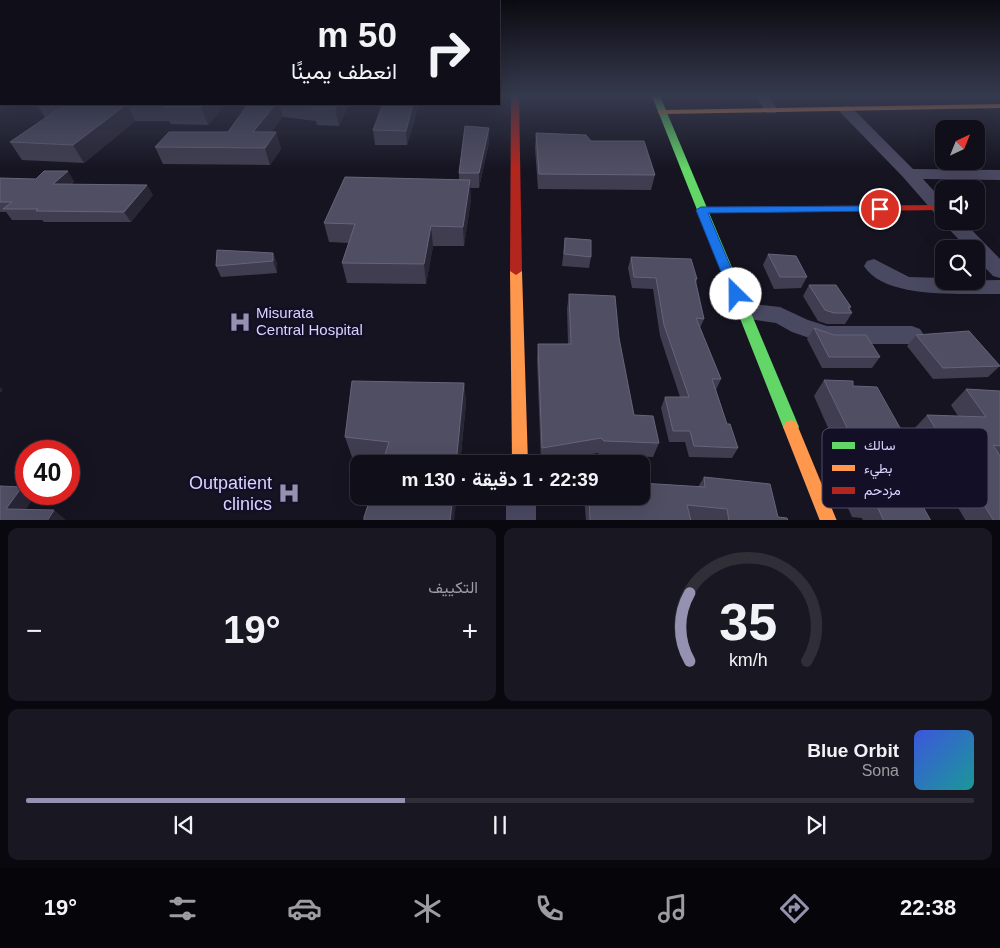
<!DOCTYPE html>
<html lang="ar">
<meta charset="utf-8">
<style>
body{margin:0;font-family:Arial,Vazirmatn,sans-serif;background:#191822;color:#f1f3f6;direction:rtl;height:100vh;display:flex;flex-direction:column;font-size:19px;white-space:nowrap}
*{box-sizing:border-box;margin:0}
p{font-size:16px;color:#9c9ca2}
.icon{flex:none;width:28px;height:28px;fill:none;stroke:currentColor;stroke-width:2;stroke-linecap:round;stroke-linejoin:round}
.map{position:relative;height:520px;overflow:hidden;direction:ltr}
.details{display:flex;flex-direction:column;gap:8px;padding:8px;background:#09080e;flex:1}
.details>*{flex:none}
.hud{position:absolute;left:0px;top:0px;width:500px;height:105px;box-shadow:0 5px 20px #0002,0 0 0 1px #302f38;direction:rtl;background:#100f19;color:#f1f3f6;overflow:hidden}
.needle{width:32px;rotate:43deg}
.tools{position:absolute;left:935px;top:120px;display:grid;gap:10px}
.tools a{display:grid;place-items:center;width:50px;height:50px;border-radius:10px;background:#100f19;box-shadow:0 5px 20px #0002,0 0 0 1px #302f38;font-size:25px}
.speed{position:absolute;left:15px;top:440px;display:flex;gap:10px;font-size:25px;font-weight:700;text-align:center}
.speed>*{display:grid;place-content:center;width:65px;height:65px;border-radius:50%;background:#100f19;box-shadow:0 5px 20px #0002,0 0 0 1px #302f38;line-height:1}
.speed .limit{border:8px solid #d22;background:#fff;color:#111}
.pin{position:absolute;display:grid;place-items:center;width:42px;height:42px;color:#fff;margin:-21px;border:2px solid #fff;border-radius:50%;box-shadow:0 1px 5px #0007}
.me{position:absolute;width:55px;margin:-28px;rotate:337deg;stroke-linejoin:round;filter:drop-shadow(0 0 4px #0008)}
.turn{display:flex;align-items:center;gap:18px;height:105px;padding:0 20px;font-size:22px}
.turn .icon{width:65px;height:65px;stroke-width:2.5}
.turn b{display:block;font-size:35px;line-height:42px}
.big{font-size:38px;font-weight:700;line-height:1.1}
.details .tile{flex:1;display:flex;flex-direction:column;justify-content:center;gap:8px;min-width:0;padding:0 18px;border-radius:10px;background:#191822}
.details .dial{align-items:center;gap:0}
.dial svg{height:130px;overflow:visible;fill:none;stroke:#302f38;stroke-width:7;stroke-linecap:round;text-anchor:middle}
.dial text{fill:#f1f3f6;stroke:none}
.song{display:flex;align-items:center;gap:15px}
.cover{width:60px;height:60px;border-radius:8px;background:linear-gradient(135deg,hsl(230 70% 55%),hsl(180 70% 35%))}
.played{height:5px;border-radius:2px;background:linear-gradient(90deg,#9591b1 40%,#302f38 40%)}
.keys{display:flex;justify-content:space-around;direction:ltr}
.heat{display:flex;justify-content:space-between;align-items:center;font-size:28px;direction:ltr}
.details .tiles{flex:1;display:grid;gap:8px;grid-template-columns:1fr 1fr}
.tile:last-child{grid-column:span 2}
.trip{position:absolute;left:350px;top:455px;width:300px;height:50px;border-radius:10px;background:#100f19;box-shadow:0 5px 20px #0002,0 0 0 1px #302f38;font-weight:700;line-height:50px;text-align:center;direction:rtl}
.dock{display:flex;height:80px;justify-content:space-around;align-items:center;background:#06060a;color:#9c9ca2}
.dock .icon{width:35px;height:35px}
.dock .on{color:#9591b1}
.dock b{font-size:22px;color:#f1f3f6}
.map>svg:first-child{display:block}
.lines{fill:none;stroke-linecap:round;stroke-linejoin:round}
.street{fill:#4a4962;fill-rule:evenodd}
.fast{fill:#63d668;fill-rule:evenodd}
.slow{fill:#ff974d;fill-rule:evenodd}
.jam{fill:#b3261e;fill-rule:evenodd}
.wall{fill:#403d50}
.shaded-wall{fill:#282635}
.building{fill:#504e63;stroke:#66637b}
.route{fill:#1a73e8;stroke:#114b97}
.labels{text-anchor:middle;stroke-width:5;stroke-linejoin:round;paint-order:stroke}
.poi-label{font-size:15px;fill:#d9d4ff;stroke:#130f26;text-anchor:start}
.near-poi-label{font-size:18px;fill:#d9d4ff;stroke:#130f26;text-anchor:end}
.key{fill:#130f26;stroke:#4e4a67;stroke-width:1}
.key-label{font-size:14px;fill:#d9d4ff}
</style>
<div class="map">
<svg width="1000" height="521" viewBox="0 0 1000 521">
<rect width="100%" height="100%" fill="#161421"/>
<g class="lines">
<!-- street -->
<g class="street">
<path d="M756 96H769L778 110 776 113H766Z"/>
<path d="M846 106 851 107 913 169 1000 170V180L923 179 944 202V218L938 217 903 177 841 113 839 110 841 107Z"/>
<path d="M944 220V221H963L1000 259V278L993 276 976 258V249H968L945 225 943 221Z"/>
<path d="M874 259 909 277 944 278V281L1000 280V294C964 293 885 300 864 266L867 261Z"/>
<path d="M743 303 780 307 808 320 827 326H912L920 329 924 335 920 341 912 344H827L792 332 776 323 735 317 732 311 735 305Z"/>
<rect x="506" y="496" width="30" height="25"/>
</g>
<!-- fast -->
<path class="fast" d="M652 96H660L799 427 796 432 791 434 786 432 783 427Z"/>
<!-- slow -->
<g class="slow">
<path d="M1000 104V108L661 114 657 112 661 110Z"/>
<path d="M516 267 522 271 528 464H512L510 271Z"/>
<path d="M791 420 796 422 837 521H820L783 427 786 422Z"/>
</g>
<!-- jam -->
<g class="jam">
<path d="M511 96H519L522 271 516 275 510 271Z"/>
<path d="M939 205 943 206V210L701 213 696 210 701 207Z"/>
</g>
</g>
<!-- wall -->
<g class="wall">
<path d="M37 104H225L208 125 171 124 169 121H135L84 163 22 160 10 142 45 118Z"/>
<path d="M248 104H349L339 126 317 125 316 121 283 117 271 132H276L281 149 270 165 163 164 155 147 228 132Z"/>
<path d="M418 108 407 145H375L373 130Z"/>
<path d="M536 133 591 141 655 175 651 190 538 189 535 148Z"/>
<path d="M489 142 479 188H470L471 199 464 246H433L426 284 347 283 342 263 349 243 329 242 324 223 459 180V173Z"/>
<path d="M0 178 74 181 71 185 153 195 131 222H44L42 220H12L6 212H0Z"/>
<path d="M565 238 591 257 589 268 562 266Z"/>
<path d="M273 253 277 264V273L221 277 216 266Z"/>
<path d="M768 254 807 277 801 288 774 289 763 265Z"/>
<path d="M631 257 697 279 696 284 704 319 700 328 721 379 716 390 727 424 738 448 732 458 689 457 685 442H669L661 408 665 397H680L660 336 653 289 632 288 628 268Z"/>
<path d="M809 285 851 307 850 309 852 313 845 324H827L818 321 803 296Z"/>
<path d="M569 294 619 338 634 415 659 443 653 457 600 455 598 453 541 462 537 359 538 344H568L567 309Z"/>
<path d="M814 328 880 357 872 368H822L807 339Z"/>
<path d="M916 335 1000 366 988 377 933 379 907 346Z"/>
<path d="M824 380 853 386 908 442 893 457 840 455 814 396Z"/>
<path d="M464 383 466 403 460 464H382L383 460 352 457 345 437Z"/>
<path d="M966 389 1000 391V521H966L912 431 927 415 958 416 951 405Z"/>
<path d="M704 477 778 517 788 521H586L584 496H641L698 487Z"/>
<path d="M856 483 931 521H863L862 518 852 517 843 497Z"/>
</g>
<!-- shaded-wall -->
<g class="shaded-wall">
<path d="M127 104 135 121 84 163 73 145Z"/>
<path d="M204 104H225L208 125 201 107Z"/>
<path d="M276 104H279L283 117 258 149 253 132Z"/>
<path d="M338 104H349L339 126 335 109Z"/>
<path d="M413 104H417L418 108 407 145 406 131Z"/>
<path d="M489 128V142L479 188V173Z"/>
<path d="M276 132 281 149 270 165 265 148Z"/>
<path d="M68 171 74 181 60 195 53 184Z"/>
<path d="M470 180 471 199 464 246 463 227Z"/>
<path d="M147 185 153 195 131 222 124 212Z"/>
<path d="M431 226 433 246 426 284 424 264Z"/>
<path d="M273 253 277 264V273L273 261Z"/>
<path d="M464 383 466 403 460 464H456Z"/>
<path d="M0 387 3 390 0 393Z"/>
<path d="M22 487 26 491V494H30L34 497 20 519 6 509Z"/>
<path d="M453 496H457L454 521H450Z"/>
<path d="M54 510 66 520V521H47Z"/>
</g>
<!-- building -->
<g class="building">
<path d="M37 104H204L201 107H163L166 104H127L73 145 10 142 66 104Z"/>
<path d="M248 104H276L253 132H276L265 148 155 147 169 132H228Z"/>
<path d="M300 104H338L335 109H313L314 106Z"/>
<path d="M383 104H413L406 131 373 130Z"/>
<path d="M465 126 489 128 479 173H459Z"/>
<path d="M536 133 586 135 591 141H644L655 175 539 174Z"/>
<path d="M44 171H68L53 184 147 185 124 212 36 211 38 209H3L12 202H0V178L36 179Z"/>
<path d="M345 177 470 180 463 227 431 226 424 264 342 263 355 224 324 223Z"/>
<path d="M565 238 591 240V257L564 254Z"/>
<path d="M217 250 273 253V261L216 266Z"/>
<path d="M768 254 796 256 807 277H780Z"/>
<path d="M631 257 691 259 697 279H695L704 319 696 318 721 379H712L727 424H730L738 448 694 446 690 431H673L665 397H689L664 325 656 278 634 277Z"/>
<path d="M809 285H836L851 307H848L852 313H834L825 310Z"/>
<path d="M569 294 615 296 619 338 634 415 653 416 659 443 604 441 601 438 542 448 538 344H571Z"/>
<path d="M814 328 834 335H866L880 357H829Z"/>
<path d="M969 331 1000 366 943 368 916 335Z"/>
<path d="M824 380 853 381V386L877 387 908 442 853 440Z"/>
<path d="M352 381 464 383 456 464H382L389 442 345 437Z"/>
<path d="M966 389 1000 391V446L993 445 1000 456V521H994L927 415 986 417Z"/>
<path d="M704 477 770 484 778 517 787 518 788 521H729L727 509 687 505 691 521H590L589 496H641V483L705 487Z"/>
<path d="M856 483 911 485 931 521H884L876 504H866Z"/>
<path d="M0 486 22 487 6 509 54 510 47 521H0Z"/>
<path d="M371 496H453L450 521H364V517Z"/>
</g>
<!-- sky -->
<linearGradient id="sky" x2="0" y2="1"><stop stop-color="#0c0b12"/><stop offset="0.57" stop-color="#363a4e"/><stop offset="1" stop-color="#363a4e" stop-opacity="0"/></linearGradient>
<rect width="1000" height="169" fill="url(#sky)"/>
<!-- route -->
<path class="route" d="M880 206 883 207V211L708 213 742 294 736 299 730 294 696 210 701 207Z"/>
<!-- icons -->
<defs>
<g id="hospital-bare" transform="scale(1.725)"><path d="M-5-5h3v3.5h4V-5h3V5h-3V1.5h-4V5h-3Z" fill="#9591b1" stroke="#130f26" stroke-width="2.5" paint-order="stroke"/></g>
</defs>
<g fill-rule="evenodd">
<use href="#hospital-bare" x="240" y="322"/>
<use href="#hospital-bare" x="289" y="493"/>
</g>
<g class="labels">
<!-- poi labels -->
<g class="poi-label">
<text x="256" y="318">Misurata<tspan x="256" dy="17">Central Hospital</tspan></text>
</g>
<!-- near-poi labels -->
<g class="near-poi-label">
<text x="272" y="489">Outpatient<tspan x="272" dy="21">clinics</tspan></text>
</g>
</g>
<!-- legend -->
<rect x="822" y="428" width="166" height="80" rx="8" class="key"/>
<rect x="832" y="442" width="23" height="7" fill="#63d668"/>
<rect x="832" y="465" width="23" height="6" fill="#ff974d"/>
<rect x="832" y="487" width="23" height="7" fill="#b3261e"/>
<g class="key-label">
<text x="864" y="450">سالك</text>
<text x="864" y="473">بطيء</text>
<text x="864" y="495">مزدحم</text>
</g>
</svg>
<div class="tools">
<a><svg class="needle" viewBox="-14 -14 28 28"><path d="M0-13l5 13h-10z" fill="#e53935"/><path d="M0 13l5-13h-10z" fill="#9c9ca2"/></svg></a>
<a><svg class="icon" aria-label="sound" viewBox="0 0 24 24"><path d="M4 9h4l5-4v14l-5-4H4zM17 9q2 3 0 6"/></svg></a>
<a><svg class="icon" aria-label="search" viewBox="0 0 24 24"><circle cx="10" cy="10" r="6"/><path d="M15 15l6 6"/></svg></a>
</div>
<div class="speed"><div class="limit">40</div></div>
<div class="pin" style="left:880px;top:209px;background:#d93025"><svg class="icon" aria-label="arrive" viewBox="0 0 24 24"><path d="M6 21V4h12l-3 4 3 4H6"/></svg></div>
<svg class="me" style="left:736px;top:294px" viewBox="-20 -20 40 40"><circle r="19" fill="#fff"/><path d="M0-13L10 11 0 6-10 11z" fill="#1a73e8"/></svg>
<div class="trip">22:39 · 1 دقيقة · 130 m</div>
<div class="hud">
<div class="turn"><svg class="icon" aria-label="right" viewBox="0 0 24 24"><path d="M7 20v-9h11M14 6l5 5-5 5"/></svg><div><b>50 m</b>انعطف يمينًا</div></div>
</div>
</div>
<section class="details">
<div class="tiles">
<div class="tile dial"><svg viewBox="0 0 100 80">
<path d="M14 69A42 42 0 1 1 86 69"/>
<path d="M14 69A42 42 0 0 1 14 27" stroke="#9591b1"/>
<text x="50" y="56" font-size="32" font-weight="700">35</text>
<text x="50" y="72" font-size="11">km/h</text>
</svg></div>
<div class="tile"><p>التكييف</p>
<div class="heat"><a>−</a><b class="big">19°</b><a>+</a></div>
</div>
<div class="tile">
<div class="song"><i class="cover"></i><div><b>Blue Orbit</b><p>Sona</p></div></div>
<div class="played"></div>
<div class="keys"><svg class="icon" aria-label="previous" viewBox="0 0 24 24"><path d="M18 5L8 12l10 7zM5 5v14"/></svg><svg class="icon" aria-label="pause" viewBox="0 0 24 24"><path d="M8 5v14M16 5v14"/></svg><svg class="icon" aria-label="next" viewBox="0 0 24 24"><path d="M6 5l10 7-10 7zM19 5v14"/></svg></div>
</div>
</div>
</section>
<nav class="dock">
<b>22:38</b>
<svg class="icon on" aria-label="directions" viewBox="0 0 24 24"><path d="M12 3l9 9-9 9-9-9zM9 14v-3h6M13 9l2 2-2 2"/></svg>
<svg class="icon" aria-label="music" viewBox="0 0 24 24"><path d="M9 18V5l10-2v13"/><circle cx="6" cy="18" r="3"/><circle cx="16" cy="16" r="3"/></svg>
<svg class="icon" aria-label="phone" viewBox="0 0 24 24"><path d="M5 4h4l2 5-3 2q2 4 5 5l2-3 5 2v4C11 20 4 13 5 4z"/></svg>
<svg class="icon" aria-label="climate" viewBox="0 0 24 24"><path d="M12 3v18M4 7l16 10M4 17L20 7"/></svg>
<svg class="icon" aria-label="car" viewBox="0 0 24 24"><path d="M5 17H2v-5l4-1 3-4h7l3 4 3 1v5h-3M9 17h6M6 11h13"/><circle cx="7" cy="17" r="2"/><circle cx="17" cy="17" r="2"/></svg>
<svg class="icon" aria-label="filters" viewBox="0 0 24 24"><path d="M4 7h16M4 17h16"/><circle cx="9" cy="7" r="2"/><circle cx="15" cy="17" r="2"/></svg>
<b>19°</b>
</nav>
